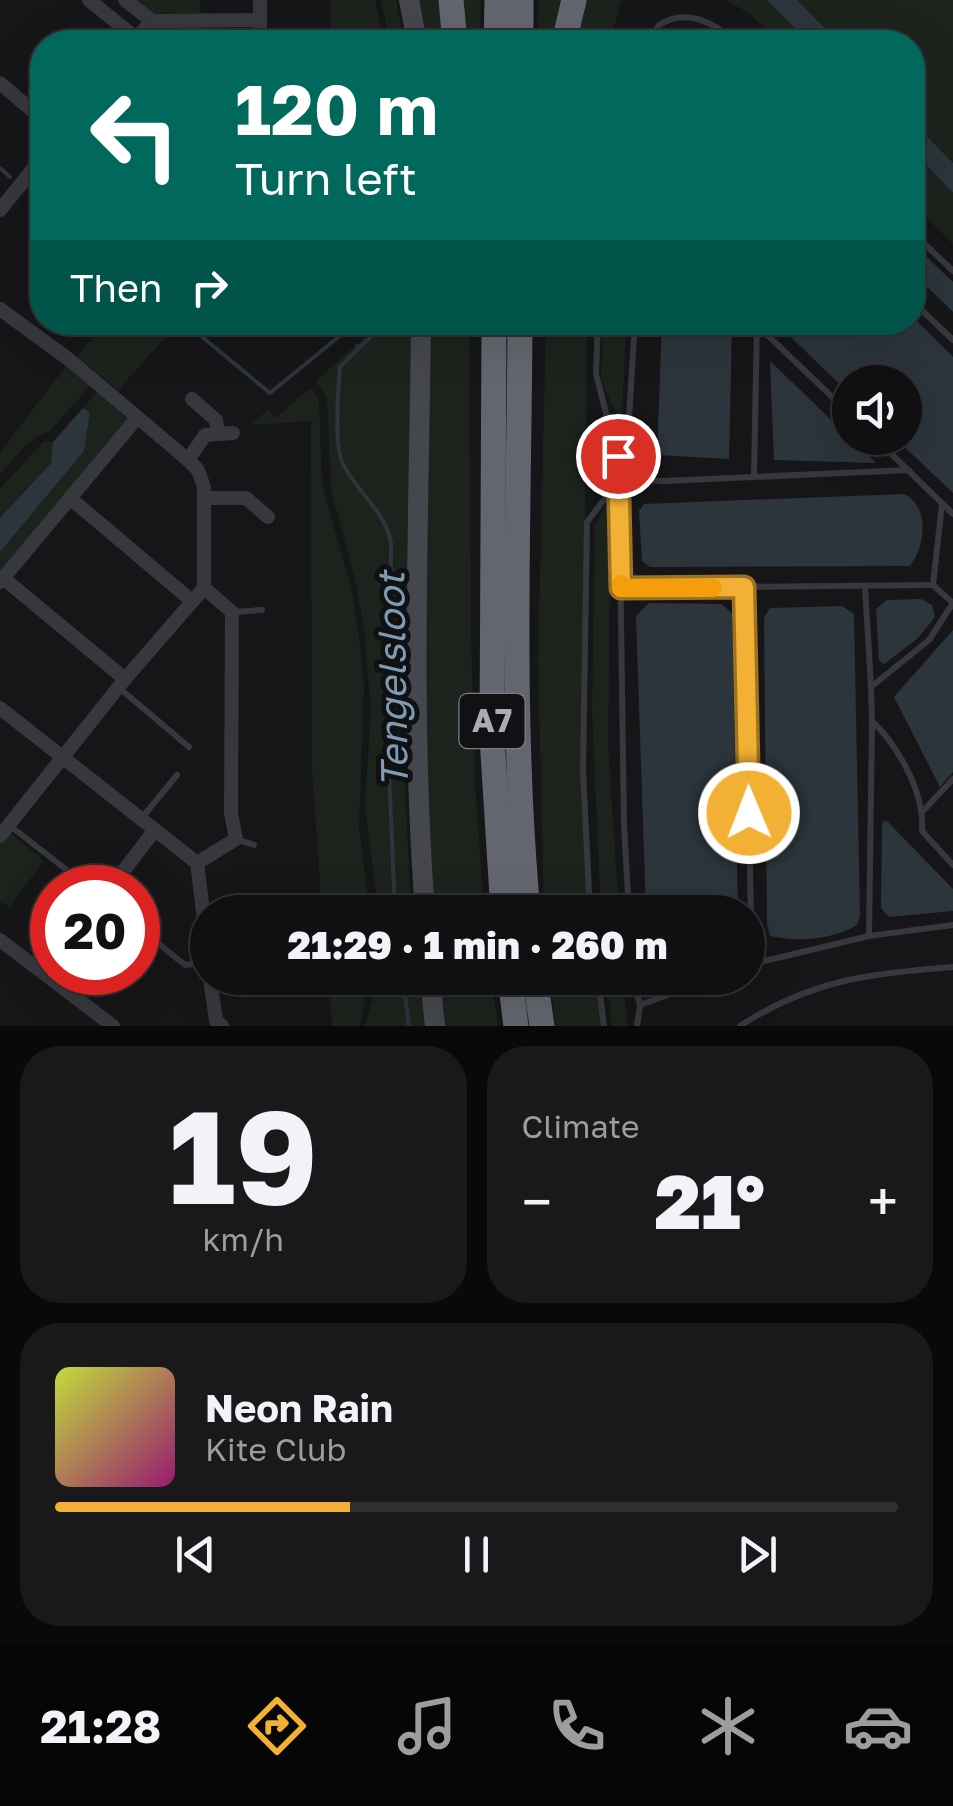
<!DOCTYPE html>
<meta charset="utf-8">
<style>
body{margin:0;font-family:"Golos Text",sans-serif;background:#19191b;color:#f1f3f6;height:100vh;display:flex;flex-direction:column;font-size:38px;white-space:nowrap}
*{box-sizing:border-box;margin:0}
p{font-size:32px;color:#9c9d9f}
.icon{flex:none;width:55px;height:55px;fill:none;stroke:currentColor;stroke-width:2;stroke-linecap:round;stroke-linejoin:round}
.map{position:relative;height:1026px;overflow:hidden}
.panel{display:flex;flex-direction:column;gap:20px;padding:20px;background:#09090a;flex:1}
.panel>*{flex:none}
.top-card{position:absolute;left:30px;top:30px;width:895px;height:305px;border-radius:40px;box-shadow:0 10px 40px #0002,0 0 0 2px #303032;background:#00695c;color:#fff;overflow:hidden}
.buttons{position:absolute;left:832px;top:365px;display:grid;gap:20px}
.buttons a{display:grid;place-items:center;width:90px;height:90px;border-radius:50%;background:#101012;box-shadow:0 10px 40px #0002,0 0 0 2px #303032;font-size:50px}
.speed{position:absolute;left:30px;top:865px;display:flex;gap:20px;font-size:50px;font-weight:700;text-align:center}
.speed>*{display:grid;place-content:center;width:130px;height:130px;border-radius:50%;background:#101012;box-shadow:0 10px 40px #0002,0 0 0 2px #303032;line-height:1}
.speed .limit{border:15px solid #d22;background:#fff;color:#111}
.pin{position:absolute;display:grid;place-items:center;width:85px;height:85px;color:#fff;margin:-42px;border:5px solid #fff;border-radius:50%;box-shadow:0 2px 10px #0007}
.me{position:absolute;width:110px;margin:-55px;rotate:359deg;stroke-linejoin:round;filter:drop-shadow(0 0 8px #0008)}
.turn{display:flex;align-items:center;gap:35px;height:210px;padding:0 40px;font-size:45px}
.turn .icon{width:130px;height:130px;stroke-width:2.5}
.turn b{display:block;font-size:70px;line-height:85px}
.then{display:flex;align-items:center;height:95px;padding:0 40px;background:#0003;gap:20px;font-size:38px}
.big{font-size:75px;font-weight:800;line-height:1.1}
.panel .tile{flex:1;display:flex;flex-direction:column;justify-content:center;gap:15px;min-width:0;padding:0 35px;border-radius:40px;background:#19191b}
.panel .dial{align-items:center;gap:0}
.dial b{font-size:130px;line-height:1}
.song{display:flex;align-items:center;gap:30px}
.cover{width:120px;height:120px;border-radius:15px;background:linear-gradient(135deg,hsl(70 70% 55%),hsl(320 70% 35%))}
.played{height:10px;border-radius:5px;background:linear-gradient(90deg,#f2b134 35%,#303032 35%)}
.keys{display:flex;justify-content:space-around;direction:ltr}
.heat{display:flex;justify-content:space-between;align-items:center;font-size:55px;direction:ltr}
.panel .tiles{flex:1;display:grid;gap:20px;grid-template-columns:1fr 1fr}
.tile:last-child{grid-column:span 2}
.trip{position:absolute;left:190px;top:895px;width:575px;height:100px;border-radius:50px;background:#101012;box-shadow:0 10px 40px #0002,0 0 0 2px #303032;font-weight:800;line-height:100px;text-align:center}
.tab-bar{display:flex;height:160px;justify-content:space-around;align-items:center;background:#060607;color:#9c9d9f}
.tab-bar .icon{width:70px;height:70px}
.tab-bar .active{color:#f2b134}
.tab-bar b{font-size:45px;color:#f1f3f6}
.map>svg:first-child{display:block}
.green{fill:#1c231d}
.water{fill:#2c353c}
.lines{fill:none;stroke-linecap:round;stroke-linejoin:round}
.stream{stroke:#2c353c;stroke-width:4}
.lane{stroke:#37383d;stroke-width:6}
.street{stroke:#37383d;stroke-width:14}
.secondary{stroke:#45474d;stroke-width:20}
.highway{stroke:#63666e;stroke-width:25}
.route-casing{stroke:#9d7322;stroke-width:25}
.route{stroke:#f2b134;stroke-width:18}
.slow{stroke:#f59e0b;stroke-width:18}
.labels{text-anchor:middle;stroke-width:10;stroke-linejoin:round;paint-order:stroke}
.shield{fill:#111113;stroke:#7b7e86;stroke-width:2.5}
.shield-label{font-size:32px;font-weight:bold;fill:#a8adb8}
.water-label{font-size:38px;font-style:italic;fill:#7f9bb3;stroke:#111113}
</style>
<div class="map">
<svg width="953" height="1026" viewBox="0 0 953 1026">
<rect width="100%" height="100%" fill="#161618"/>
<!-- green -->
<g class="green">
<path d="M130 0H200L201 14 149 13Z"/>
<path d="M331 0H375L384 42H331Z"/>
<path d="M381 0H396L404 42H390Z"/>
<path d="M418 0H439L443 42H427Z"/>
<path d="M455 0H481L480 42H459Z"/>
<path d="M538 0H565L555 42H537Z"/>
<path d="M586 0H621L610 42H576Z"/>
<path d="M726 0H767L808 42H781L750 14Z"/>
<path d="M797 0H953V163L913 121 912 42H838Z"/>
<path d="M160 27H201V42H145Z"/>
<path d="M912 151 953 193V244L913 204Z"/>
<path d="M105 322 161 323 171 331 118 390 77 356Z"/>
<path d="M381 323H412L403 746 411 912H379L365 809 371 708 364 630 357 588 331 489 327 398 316 381Z"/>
<path d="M431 323H469L471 636 475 782 484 912H430L424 723Z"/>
<path d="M546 323H587L582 767 592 912H544L538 661Z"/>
<path d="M603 323H627L621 425 601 379Z"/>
<path d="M67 365 91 385 50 431C29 436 14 459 0 474V452Z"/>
<path d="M310 388 319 400 322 485 351 587 360 645 364 687 359 828 370 912H322L312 768 311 421 250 425 268 410 276 418Z"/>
<path d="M98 391 131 419 0 572V552L84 451 90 414 83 408Z"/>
<path d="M604 429C615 445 616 462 602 477Z"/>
<path d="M44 441 53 442 51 463 0 518V489Z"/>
<path d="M611 496 608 744 619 912H601L592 711 595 525Z"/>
<path d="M10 833 44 861 9 907 0 901V845Z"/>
<path d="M328 978H370L360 1026H332Z"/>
<path d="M378 978H420L428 1026H365Z"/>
<path d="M437 978H491L498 1026H444Z"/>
<path d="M549 978H598L605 1026H556Z"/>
<path d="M607 978H623L627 1026H612Z"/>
</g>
<!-- water -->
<g class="water">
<path d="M767 0H797L838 42H808Z"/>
<path d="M912 121 953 163V193L913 151Z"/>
<path d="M913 244 953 282V312L913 273Z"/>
<path d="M913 317 953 357V493L895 438H905V382H850V394L776 323 912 322Z"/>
<path d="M662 323H732L729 459 657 455Z"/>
<path d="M770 361 876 463 774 460Z"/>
<path d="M83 408 90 413 84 451 0 552V518L51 463 53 442Z"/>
<path d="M903 494C930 505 926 545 910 566L650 567 642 561 639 511 644 504Z"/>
<path d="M921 599 932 605 935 617 917 639 884 664 879 661 876 609 887 600Z"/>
<path d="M649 603 721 604 732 613 738 912H646L636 616Z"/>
<path d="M842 606 854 614 860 916 857 925C832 940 798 942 770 936L767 925 764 618 770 608Z"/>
<path d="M953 630V772L940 787 894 697Z"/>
<path d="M886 820 953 889V911L889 917 881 908 882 823Z"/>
</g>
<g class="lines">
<!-- stream -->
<g class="stream">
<path d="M0 168 10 177"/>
<path d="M34 196 42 203"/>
<path d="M184 322 270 393 347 330"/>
<path d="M357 346 359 348 340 367C338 390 334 441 342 462 355 491 387 512 391 544L389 770 395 912"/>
<path d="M360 347 386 322"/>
<path d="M403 978 409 1026"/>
</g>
<!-- lane -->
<g class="lane">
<path d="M718 28 724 42"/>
<path d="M649 42 659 25C689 6 714 25 739 42"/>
<path d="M912 232 953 271"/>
<path d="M912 301 953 340"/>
<path d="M757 325 850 414"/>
<path d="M875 438 953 514"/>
<path d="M754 476 757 322"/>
<path d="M619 480 665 481 909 470"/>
<path d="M942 504 933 585 953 603"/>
<path d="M865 586 871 687"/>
<path d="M744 587 752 964"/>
<path d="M621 588 933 585"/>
<path d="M953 603 929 640 871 687 872 721C899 747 925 794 922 831L953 865"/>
<path d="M234 612 262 610"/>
<path d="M118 687 189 747"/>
<path d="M924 810 953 779"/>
<path d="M140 820 177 775"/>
<path d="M9 825 90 888"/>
<path d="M236 839 254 845"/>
<path d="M590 912 583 770 587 522 619 480 617 456 596 374 598 322"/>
<path d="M629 912 624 825 619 480 626 465 635 322"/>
<path d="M149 936 185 965 208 962"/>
<path d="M869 936 872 723"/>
<path d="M748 965 869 936 953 925"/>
<path d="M598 978 604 1026"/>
<path d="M633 978 640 1005"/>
<path d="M637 1026 640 1005 714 978"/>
<path d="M740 1026C812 979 870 974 953 967"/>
</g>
<!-- street -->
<g class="street">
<path d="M89 0 136 38"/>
<path d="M125 0 152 21"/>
<path d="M133 42 152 21 260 20"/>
<path d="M260 42V0"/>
<path d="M0 83 42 119"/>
<path d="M0 210 42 158"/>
<path d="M0 309 71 361 188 460"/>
<path d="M192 399 216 420 218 432"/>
<path d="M70 498 192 601"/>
<path d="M204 498H246L268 517"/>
<path d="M3 578 125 679"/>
<path d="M0 582 137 418"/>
<path d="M0 708 197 863"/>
<path d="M0 836 125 679 204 588"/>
<path d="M114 888 115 882 154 831"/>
<path d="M0 940 113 1026"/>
<path d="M208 952 197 863 236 839 231 813 232 612 204 588V487L198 470 188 460 205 435 233 433"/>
<path d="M210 978 216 1021 222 1026"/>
<path d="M71 994 87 972"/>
</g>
<!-- secondary -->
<g class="secondary">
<path d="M409 0 417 42"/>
<path d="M421 322C419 519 410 717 425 912"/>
<path d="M430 978 435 1026"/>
</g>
<!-- highway -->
<g class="highway">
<path d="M451 0 455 42"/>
<path d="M496 42 497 0"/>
<path d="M521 42V0"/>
<path d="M564 42 574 0"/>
<path d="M494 322 492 737 503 912"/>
<path d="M520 322C519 519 510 717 528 912"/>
<path d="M510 978 516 1026"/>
<path d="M535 978 542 1026"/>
</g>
</g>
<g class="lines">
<!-- route casing -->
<g class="route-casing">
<path id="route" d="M618 456 621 588 744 587 749 813"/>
</g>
<!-- route -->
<use href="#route" class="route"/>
<!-- slow -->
<path class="slow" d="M621 584V588H713"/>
</g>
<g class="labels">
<!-- shield labels -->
<rect class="shield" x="459.5" y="694" width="65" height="54" rx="8"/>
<g class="shield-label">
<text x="492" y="732">A7</text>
</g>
<!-- water labels -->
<g class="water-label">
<text transform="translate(393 680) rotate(-91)" y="13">Tengelsloot</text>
</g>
</g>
</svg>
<div class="buttons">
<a><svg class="icon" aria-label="sound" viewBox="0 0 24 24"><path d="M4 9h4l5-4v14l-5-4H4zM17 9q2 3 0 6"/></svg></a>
</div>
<div class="speed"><div class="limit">20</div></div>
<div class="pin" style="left:618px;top:456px;background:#d93025"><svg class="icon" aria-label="arrive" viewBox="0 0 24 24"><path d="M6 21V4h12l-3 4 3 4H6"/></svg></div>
<svg class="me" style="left:749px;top:813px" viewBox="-20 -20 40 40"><circle r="17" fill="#f2b134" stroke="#fff" stroke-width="3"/><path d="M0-11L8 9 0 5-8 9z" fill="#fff"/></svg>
<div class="trip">21:29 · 1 min · 260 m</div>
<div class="top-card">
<div class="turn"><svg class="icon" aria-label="left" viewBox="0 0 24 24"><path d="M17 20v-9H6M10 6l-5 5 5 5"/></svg><div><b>120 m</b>Turn left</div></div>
<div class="then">Then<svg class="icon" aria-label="right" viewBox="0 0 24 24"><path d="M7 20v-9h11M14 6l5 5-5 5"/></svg></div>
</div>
</div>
<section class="panel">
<div class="tiles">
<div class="tile dial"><b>19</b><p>km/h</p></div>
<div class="tile"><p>Climate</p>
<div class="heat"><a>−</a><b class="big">21°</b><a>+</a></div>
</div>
<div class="tile">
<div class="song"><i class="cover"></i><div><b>Neon Rain</b><p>Kite Club</p></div></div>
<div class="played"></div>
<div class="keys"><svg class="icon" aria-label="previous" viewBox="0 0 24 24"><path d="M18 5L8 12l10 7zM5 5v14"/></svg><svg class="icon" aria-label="pause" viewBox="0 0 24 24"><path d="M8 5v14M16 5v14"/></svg><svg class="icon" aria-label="next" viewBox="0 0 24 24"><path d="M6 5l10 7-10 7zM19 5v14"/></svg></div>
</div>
</div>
</section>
<nav class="tab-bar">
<b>21:28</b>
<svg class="icon active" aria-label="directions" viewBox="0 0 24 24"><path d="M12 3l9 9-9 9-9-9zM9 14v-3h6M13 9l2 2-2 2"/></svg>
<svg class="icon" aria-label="music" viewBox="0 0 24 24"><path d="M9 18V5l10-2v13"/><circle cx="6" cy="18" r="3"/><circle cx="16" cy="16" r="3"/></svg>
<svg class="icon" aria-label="phone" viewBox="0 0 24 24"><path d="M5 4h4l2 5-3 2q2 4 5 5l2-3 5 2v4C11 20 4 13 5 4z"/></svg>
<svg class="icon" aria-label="climate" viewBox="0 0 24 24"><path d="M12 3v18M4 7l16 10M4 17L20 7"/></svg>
<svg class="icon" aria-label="car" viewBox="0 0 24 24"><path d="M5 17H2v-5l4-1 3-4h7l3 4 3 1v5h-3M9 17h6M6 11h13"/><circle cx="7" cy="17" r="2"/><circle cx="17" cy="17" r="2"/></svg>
</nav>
